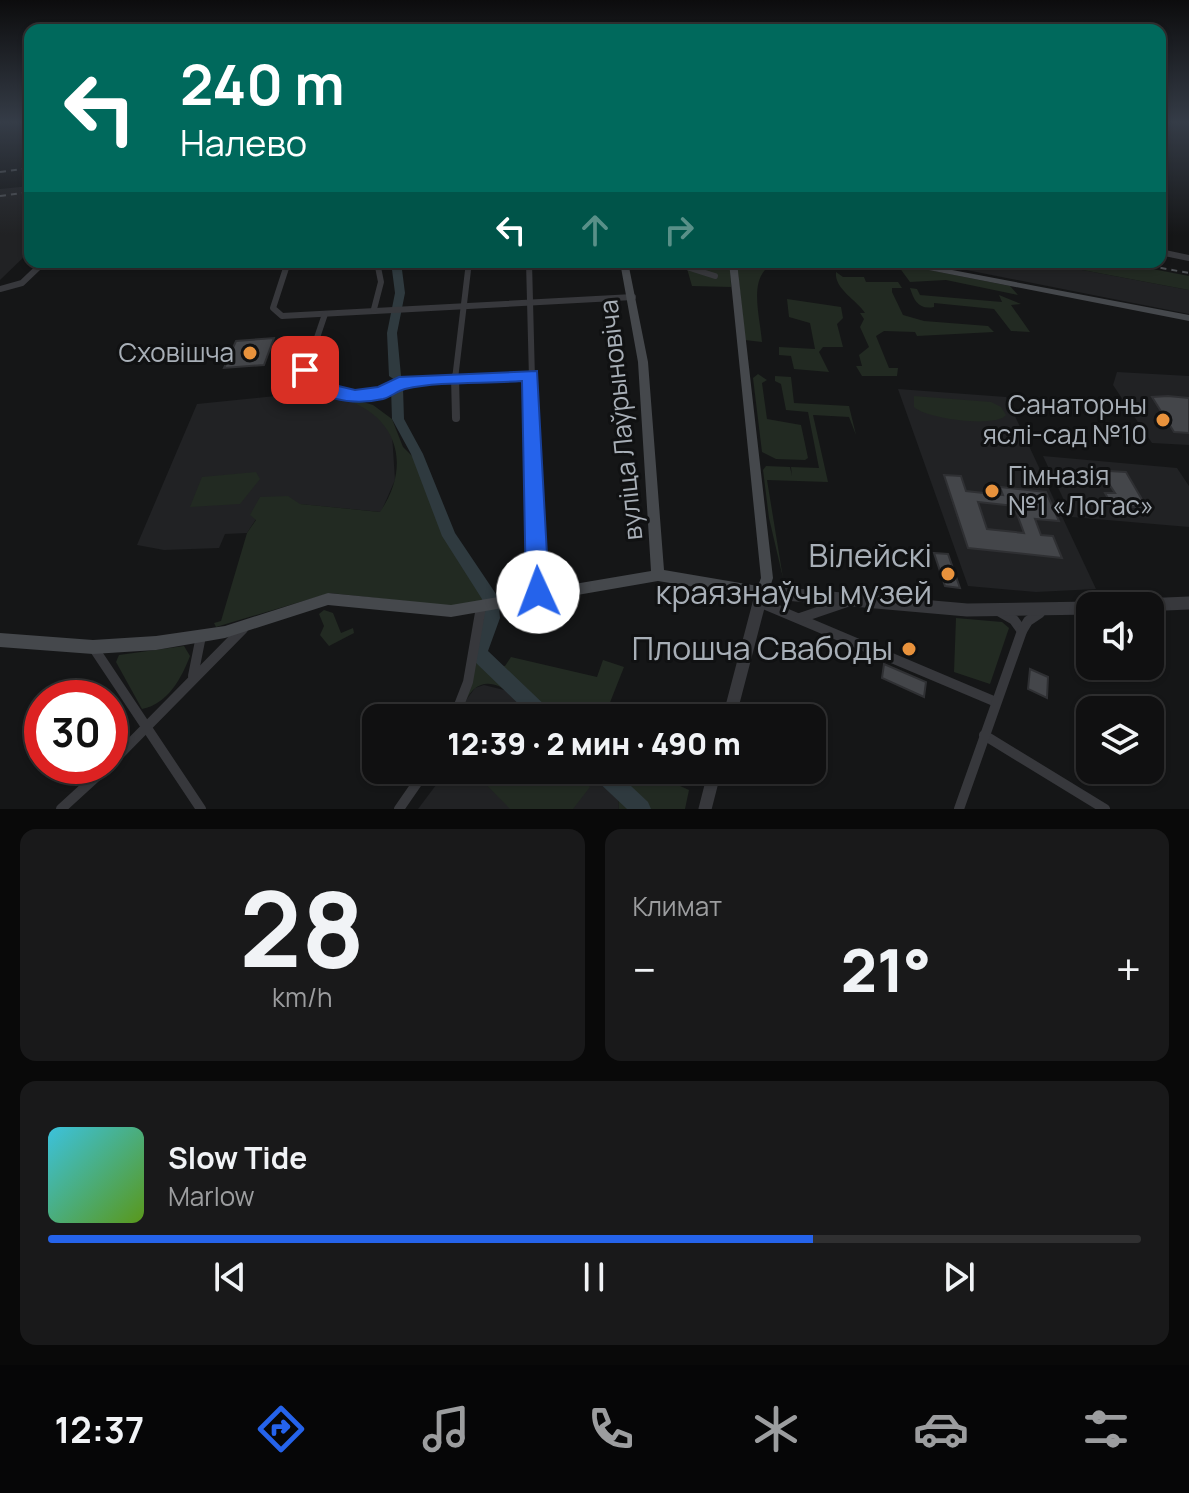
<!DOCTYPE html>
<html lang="ru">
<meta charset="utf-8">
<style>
body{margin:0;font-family:Manrope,sans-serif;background:#19191a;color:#f1f3f6;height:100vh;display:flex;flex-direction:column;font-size:30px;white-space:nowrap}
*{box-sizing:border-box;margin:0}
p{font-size:26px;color:#9c9d9f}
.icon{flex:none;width:44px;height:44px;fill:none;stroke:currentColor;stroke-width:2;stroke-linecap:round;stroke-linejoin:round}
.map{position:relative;height:809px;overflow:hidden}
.panel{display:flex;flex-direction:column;gap:20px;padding:20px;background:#090909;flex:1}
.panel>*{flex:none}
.hud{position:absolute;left:24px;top:24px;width:1142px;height:244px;border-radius:16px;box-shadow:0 2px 6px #0004,0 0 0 2px #303031;background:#00695c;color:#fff;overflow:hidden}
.buttons{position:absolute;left:1076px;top:592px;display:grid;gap:16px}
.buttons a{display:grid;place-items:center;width:88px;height:88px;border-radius:16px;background:#101011;box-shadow:0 2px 6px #0004,0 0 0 2px #303031;font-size:40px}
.speed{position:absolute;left:24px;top:680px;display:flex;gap:16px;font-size:40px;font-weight:700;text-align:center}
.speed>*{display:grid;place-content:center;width:104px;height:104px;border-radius:50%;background:#101011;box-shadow:0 2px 6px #0004,0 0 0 2px #303031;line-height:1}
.speed .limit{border:12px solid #d22;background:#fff;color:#111}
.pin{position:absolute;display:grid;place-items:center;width:68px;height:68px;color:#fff;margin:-34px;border-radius:16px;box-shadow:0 4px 12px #0006}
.me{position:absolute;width:88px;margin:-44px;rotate:358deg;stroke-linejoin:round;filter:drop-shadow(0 0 6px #0008)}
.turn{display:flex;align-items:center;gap:28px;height:168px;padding:0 24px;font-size:36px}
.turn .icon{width:104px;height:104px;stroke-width:2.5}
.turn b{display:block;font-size:56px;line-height:68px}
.lanes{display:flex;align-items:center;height:76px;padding:0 24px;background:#0003;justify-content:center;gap:40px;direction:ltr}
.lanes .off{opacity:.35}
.big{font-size:60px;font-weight:800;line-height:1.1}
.panel .card{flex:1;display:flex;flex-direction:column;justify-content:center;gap:12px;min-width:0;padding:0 28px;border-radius:16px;background:#19191a}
.panel .dial{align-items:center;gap:0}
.dial b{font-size:104px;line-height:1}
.song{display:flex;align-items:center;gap:24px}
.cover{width:96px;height:96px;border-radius:12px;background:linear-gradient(135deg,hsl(190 70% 55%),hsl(90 70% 35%))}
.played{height:8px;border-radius:4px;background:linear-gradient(90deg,#2563eb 70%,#303031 70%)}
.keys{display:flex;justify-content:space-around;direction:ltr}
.heat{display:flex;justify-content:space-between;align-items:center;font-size:44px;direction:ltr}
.panel .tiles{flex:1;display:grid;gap:20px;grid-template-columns:1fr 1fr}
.card:last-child{grid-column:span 2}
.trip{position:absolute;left:362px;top:704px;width:464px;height:80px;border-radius:16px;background:#101011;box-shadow:0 2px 6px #0004,0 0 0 2px #303031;font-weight:800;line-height:80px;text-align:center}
.menu{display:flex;height:128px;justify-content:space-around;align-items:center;background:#060607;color:#9c9d9f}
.menu .icon{width:56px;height:56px}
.menu .active{color:#2563eb}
.menu b{font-size:36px;color:#f1f3f6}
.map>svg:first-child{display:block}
.built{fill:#212224}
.green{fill:#222a22}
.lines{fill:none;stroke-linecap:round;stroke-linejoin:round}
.stream{stroke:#2f3a3f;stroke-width:2}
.river{fill:#2f3a3f;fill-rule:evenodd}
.building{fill:#44464a;stroke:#2f3033;stroke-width:2;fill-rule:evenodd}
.minor-far2{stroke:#37383c;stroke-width:6}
.minor-far1{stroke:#37383c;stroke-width:8}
.minor{stroke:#37383c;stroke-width:10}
.tertiary{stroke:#37383c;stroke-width:13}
.secondary{fill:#45484c;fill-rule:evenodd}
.rail{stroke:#4e5155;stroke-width:2;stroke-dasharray:6 5;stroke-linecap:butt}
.route{fill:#2563eb;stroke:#184099;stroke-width:2}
.poi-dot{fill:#e8923c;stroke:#101112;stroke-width:3}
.labels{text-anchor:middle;stroke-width:6;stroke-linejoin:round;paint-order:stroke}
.poi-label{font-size:26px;fill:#a8afb7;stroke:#101112;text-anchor:end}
.street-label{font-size:26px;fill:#a8afb7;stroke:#101112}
.near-poi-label{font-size:32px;fill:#a8afb7;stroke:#101112;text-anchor:end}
</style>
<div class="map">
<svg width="1189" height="809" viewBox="0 0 1189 809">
<rect width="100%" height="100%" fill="#151617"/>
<!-- built -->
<g class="built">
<path d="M30 186V251L0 280V189Z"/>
<path d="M926 262H1040L1189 290V314Z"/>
<path d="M1117 372 1189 376V445L1152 443 1113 385Z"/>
<path d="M898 389 1006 397 1096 589 1036 592 968 586Z"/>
<path d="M314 392 356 402 379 416 392 434 395 480 381 512 299 504 256 519 247 533 225 534 219 548 164 550 137 545 197 404Z"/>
<path d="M1043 456 1177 468 1189 486V527L1072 517Z"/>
<path d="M484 685 508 691 537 718H459L466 700 475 688Z"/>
<path d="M442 770H592L618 795 619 809H418L436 785Z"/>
</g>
<!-- green -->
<g class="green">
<path d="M679 262H730L731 287 692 286 686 265Z"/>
<path d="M737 262H780C745 270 760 314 762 342L745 340Z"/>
<path d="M1040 262H1116L1189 276V290Z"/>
<path d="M904 265 1010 286 1018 295 946 280 910 282 899 267Z"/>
<path d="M836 272 843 277H864L866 282H898L902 288H892V292L903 315 924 321 988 326 994 332 917 336 915 332 884 331 876 336 889 368H898L897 376H862L856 366H862L859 355 869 347 860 327 864 319 860 313H865C858 301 834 289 836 272Z"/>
<path d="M910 288 917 289 920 295 1002 302 999 295 1021 304 1011 305 1030 332 1011 331 994 309 934 303V307C919 310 914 301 910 288Z"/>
<path d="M787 299 841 307 843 318 837 324 843 347H823L819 352 829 372 794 369 791 356 779 355V347L815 349 810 323 789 317Z"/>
<path d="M758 374 767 380 762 383 767 419 801 425 808 458 805 460 776 459 762 452 753 378Z"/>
<path d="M775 376 791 377 794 403 849 406 856 435 849 417 813 415 828 482 767 480 783 578 769 518 763 470 766 466 790 467 792 476 791 467 819 468 808 412 786 410 781 384 775 381Z"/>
<path d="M340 395 373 405 392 419 403 447 420 464 449 536 491 599 450 606 330 593 216 627 214 623 221 621 247 533 256 520 250 515 260 497 288 496 300 504 380 512C414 462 395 412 337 397Z"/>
<path d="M914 396 991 402 1001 407 1006 415C996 428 926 419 914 407Z"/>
<path d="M256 472 260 479 240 504 190 507 202 477Z"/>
<path d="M324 610 333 613 341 633 353 628 354 633 329 646 320 635 324 626 319 614Z"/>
<path d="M492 612 479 653 490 664 505 666 511 657 597 677 603 660 624 667 609 705 628 713 626 718H537C522 704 495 670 473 690 465 698 463 710 458 718L483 618Z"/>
<path d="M956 618 1002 622 1009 628 990 684 954 672Z"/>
<path d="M184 646 190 656C182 677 168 704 142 709L116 662 119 655Z"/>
<path d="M472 770H572L590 787 573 809H510Z"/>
<path d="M592 770H645L689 790 685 809H619L618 795Z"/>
</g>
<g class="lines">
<!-- stream -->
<path class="stream" d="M30 142 24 150 30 151"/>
<!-- river -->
<g class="river">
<path d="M391 262H401L405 293 397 333 401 376 395 380 389 376 387 333 395 293Z"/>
<path d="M397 384 403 388 404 419 423 454 455 533 498 597 500 618 488 651 552 712 555 718H533L473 660 471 654 484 618 482 599 442 536 411 454 392 419 391 388Z"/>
<path d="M591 770H614L648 802 651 809H627L593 777Z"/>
</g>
</g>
<!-- building -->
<g class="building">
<path d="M274 338 264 365 224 368 236 341Z"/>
<path d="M1168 396 1189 398V433L1174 432 1152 397Z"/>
<path d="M1091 470 1126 472 1147 508 1112 505 1105 493H1115L1107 481H1097Z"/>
<path d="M944 475 961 476 966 491 1003 495 1000 487 1046 492 1059 521 1035 519 1041 535 1053 536 1062 558 968 548ZM978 502 1014 506 1024 533 987 529Z"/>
<path d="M934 553 948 554 960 588 945 586Z"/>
<path d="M884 664 926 682 924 697 882 678Z"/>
<path d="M1030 669 1048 677 1047 698 1028 689Z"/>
</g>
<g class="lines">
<!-- minor-far2 -->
<g class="minor-far2">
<path d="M1160 252 1189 258"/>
<path d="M288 262 273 308 282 316 633 297"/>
<path d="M529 262 532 379"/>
<path d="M671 262 715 276"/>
<path d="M625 265 661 262"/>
<path d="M0 289 22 283 44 262"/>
<path d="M374 309 381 282 377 262"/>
<path d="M311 379 305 373 325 314"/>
<path d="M455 379 469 262"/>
<path d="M464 379 530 375"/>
</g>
<!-- minor-far1 -->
<g class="minor-far1">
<path d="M309 377 331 392 363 396 383 393 399 383 497 377"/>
<path d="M455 377 456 418"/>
<path d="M532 377 537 567"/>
</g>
<!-- minor -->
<g class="minor">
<path d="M537 565 538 597"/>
<path d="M759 602 996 702"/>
<path d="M1000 612 1014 620 1022 631"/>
<path d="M800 618 847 602"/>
<path d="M93 647 201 809"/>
<path d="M193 676 201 636"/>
<path d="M454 718 468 682 481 607"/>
<path d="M984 735 1105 809"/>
<path d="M110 764 243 629"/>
<path d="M61 809 108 766"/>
<path d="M399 809 426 770"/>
<path d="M959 809 1022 631 1028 621 1040 613"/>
</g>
<!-- tertiary -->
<g class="tertiary">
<path d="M1119 606 1189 603"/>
<path d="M729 718 762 592 967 610 1090 608"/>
<path d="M705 809 715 770"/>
</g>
<!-- secondary -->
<g class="secondary">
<path d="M620 262H628L648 362 664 570 758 586 761 578 729 262H737L773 578 767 596 762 598 658 581 451 617 328 605 225 638 156 650 93 654 0 647V633L93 640 156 636 225 626 328 593 451 605 651 571 638 362Z"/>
<path d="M894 262H910L1189 315V321L898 264Z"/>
</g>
<!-- rail -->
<g class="rail">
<path d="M0 172 30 168"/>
<path d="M0 196 30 192"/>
<path d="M1128 262 1189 273"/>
</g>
</g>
<!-- sky -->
<linearGradient id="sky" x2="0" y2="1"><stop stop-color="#0c0c0d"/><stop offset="0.52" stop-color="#353c47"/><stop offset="1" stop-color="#353c47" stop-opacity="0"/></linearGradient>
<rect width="1189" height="235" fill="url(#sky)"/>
<!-- route -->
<path class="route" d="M305 364 330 384 355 390 378 387 399 377 537 371 549 592 546 600 538 603 529 600 526 592 522 381C484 384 441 381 405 389 397 391 391 397 383 399 352 406 312 400 296 370Z"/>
<!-- markers -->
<g class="poi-dot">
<circle cx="250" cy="353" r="8"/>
<circle cx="1163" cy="420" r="8"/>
<circle cx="992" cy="491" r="8"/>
<circle cx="948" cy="574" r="8"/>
<circle cx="909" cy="649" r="8"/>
</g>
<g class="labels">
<!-- poi labels -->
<g class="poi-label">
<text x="234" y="362">Сховішча</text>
<text x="1147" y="414">Санаторны<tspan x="1147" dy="30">яслі-сад №10</tspan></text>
<text x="1008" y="485" text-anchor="start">Гімназія<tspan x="1008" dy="30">№1 «Логас»</tspan></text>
</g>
<!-- street labels -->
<g class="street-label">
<text transform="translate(621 420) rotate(-96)" y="9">вуліца Лаўрыновіча</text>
</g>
<!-- near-poi labels -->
<g class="near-poi-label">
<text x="932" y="567">Вілейскі<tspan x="932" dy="37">краязнаўчы музей</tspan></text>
<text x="893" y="660">Плошча Свабоды</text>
</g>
</g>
</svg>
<div class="buttons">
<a><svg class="icon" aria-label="sound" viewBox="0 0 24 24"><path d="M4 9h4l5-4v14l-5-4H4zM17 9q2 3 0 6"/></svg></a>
<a><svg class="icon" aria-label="layers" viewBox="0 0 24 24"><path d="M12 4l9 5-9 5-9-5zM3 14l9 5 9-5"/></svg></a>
</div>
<div class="speed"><div class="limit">30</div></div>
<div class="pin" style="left:305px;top:370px;background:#d93025"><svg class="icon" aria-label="arrive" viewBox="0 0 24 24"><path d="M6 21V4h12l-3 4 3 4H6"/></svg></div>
<svg class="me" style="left:538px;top:592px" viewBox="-20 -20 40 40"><circle r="19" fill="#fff"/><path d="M0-13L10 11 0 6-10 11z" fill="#2563eb"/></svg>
<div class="trip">12:39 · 2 мин · 490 m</div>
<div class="hud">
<div class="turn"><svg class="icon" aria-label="left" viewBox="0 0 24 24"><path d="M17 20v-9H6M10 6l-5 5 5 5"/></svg><div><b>240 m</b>Налево</div></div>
<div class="lanes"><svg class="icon" aria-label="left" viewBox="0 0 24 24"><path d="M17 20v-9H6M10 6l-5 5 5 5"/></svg><svg class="icon off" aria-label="ahead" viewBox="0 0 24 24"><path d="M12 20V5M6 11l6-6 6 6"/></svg><svg class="icon off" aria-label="right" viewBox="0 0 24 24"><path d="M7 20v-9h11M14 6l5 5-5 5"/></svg></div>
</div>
</div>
<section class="panel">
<div class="tiles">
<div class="card dial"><b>28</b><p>km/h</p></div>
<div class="card"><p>Климат</p>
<div class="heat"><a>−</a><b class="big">21°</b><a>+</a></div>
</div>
<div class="card">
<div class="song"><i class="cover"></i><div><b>Slow Tide</b><p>Marlow</p></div></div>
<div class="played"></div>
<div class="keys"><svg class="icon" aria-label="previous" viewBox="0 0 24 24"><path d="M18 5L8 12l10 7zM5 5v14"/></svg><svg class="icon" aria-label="pause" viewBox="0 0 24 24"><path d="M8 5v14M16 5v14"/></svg><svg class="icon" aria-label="next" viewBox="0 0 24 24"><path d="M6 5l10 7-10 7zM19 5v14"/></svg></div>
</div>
</div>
</section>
<nav class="menu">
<b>12:37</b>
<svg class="icon active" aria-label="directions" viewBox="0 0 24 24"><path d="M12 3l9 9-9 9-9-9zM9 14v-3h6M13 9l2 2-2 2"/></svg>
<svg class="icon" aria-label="music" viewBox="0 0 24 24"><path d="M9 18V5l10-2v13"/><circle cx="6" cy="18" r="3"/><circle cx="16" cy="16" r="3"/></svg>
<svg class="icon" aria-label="phone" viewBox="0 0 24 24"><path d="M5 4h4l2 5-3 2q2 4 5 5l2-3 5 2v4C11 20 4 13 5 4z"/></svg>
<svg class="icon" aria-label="climate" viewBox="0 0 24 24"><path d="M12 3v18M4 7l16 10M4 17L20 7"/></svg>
<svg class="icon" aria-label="car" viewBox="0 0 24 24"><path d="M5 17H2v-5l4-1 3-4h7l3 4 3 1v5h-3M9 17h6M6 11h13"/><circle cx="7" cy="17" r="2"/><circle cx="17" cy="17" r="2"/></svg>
<svg class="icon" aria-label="filters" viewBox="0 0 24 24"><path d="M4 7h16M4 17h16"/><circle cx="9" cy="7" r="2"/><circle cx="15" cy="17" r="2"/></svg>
</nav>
